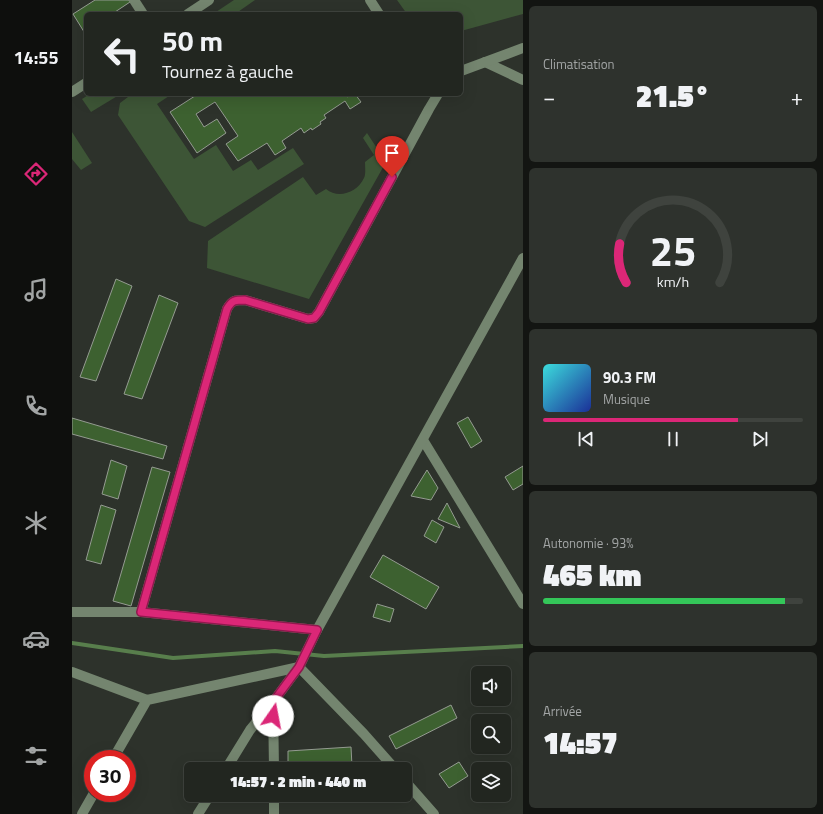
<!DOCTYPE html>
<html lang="fr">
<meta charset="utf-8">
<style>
body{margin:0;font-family:"Titillium Web",sans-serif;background:#2e322d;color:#f1f3f6;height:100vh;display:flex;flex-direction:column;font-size:15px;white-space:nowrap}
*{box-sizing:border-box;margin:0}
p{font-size:13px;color:#a2a5a5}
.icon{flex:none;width:22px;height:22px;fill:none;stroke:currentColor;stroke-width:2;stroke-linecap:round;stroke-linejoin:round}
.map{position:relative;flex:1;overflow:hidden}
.panel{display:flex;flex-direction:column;gap:6px;padding:6px;background:#131512;width:300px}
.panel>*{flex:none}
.hud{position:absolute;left:12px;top:12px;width:379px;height:84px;border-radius:6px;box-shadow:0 4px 16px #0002,0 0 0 1px #3f433e;background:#222620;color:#f1f3f6;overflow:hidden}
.buttons{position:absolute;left:399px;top:666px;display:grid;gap:8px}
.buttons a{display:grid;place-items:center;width:40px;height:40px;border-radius:6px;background:#222620;box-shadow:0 4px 16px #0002,0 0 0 1px #3f433e;font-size:20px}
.speed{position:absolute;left:12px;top:750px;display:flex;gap:8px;font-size:20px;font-weight:700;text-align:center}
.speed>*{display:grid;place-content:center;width:52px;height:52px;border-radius:50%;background:#222620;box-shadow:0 4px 16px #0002,0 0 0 1px #3f433e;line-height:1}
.speed .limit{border:6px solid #d22;background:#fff;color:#111}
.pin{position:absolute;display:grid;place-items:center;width:34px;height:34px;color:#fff;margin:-41px -17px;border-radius:50% 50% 50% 0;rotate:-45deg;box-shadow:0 0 4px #0007}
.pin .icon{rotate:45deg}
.me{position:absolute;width:44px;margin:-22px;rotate:12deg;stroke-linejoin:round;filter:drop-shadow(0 0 3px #0008)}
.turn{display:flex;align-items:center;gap:14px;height:84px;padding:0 12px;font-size:18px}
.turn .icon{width:52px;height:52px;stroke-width:2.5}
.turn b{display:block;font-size:28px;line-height:34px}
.big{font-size:30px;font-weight:800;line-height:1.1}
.panel .tile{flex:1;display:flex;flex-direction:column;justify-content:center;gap:6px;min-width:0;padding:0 14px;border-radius:6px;background:#2e322d}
.panel .dial{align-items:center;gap:0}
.dial svg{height:104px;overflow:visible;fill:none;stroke:#3f433e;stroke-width:7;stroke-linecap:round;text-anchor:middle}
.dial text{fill:#f1f3f6;stroke:none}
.song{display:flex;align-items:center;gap:12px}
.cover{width:48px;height:48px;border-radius:6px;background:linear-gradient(135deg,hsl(180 70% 55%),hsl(230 70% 35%))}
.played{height:4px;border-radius:2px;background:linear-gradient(90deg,#db2777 75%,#3f433e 75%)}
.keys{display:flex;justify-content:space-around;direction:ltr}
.heat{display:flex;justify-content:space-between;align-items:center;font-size:22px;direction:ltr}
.charge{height:6px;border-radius:3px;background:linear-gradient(90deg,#34c759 93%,#3f433e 0)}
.trip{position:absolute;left:112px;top:762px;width:228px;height:40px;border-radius:6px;background:#222620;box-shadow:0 4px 16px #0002,0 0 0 1px #3f433e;font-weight:800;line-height:40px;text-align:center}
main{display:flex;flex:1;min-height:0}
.tab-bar{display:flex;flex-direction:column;width:72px;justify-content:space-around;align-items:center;background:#0e0f0d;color:#a2a5a5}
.tab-bar .icon{width:28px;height:28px}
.tab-bar .active{color:#db2777}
.tab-bar b{font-size:18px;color:#f1f3f6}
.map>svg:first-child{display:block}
.green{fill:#3d5536}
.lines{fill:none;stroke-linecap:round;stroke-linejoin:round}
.stream{stroke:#587e4c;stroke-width:4}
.building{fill:#3d6130;stroke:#949b91}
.minor{stroke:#74856f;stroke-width:10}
.route-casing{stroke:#8e194d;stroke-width:10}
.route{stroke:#db2777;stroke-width:7}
</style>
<main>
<nav class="tab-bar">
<b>14:55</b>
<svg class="icon active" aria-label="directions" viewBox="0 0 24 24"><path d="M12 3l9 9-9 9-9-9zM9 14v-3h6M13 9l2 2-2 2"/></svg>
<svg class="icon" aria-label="music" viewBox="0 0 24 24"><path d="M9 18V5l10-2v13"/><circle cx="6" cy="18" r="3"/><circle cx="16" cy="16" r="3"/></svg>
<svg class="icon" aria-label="phone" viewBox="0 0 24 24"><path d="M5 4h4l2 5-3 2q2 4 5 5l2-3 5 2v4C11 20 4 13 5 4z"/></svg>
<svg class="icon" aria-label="climate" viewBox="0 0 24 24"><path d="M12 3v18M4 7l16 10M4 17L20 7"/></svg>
<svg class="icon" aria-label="car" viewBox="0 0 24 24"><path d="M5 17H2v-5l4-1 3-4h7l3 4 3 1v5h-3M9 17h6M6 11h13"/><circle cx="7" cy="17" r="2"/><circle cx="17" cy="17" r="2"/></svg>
<svg class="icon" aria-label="filters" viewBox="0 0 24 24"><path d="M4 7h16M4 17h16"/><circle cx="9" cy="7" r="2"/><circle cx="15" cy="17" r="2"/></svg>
</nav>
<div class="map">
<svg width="451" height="814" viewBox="0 0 451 814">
<rect width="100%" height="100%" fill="#2d322b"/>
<!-- green -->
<g class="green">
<path d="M162 0H183L163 14H141Z"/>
<path d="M325 0H451V14L389 31V14H335Z"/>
<path d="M18 94H46L47 95 19 112 10 99Z"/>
<path d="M60 94H100L85 104 122 159 144 145 161 171 179 160 186 170 221 148 232 164 133 227 117 221 46 115 48 103Z"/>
<path d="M0 132 20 163 9 170 0 159Z"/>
<path d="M295 133 314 162 237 299 135 268 136 241 231 177 244 195 254 189C266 199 285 193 292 178 294 174 293 167 293 162L302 155 291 138Z"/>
</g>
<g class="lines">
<!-- stream -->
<path class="stream" d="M0 643 101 658 203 651 252 656 451 646"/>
</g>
<!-- building -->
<g class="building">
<path d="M23 0H57L58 2 40 14H14V35L1 14Z"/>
<path d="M126 94H273L275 97 280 94H283L289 102 278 109 273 101 252 115 254 118 248 122 249 124 240 130 239 128 232 133 229 128 210 141 214 148 203 155 195 143 166 161 154 144 166 136 143 102 124 114 132 127 145 119 154 133 125 153 98 112Z"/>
<path d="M44 279 60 286 24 381 8 377Z"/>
<path d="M87 295 106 303 70 399 52 394Z"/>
<path d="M396 417 410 441 399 448 385 423Z"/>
<path d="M0 418 95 446 91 459 0 434Z"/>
<path d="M39 460 55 466 46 499 30 494Z"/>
<path d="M451 466V484L441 490 433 477Z"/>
<path d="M80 467 98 472 59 606 41 601Z"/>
<path d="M355 470 366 488 359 500 339 496Z"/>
<path d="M375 503 388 528 366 519Z"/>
<path d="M29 505 44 510 29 564 14 560Z"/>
<path d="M360 520 372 527 364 543 352 536Z"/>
<path d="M311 555 367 587 354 609 298 577Z"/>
<path d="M305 604 322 609 318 622 301 617Z"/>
<path d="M379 705 385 718 324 749 317 736Z"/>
<path d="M279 747 280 766 216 769V751Z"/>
<path d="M387 762 396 776 377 788 367 774Z"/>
</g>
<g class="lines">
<!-- minor -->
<g class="minor">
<path d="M62 0 71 14"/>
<path d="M298 0 307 14"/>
<path d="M116 14 137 0"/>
<path d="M413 62 451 80"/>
<path d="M389 71 451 48"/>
<path d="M0 92 14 83"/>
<path d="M351 440 451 604"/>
<path d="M0 612H69L245 630"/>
<path d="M69 612 155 309C160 300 163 300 173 300L236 319 242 318 247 312 357 109 366 94"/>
<path d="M0 672 75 700"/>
<path d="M201 702 202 769"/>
<path d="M41 759 75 700 227 667 292 734 323 769"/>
<path d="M154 769 178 730 201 702 227 667 245 630 451 258"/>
<path d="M333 781 362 814"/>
<path d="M202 795V814"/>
<path d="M10 814 22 793"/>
<path d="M126 814 138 795"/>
</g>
</g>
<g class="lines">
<!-- route casing -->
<g class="route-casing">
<path id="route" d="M201 716V702L227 667 245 630 69 612 155 309C160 300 163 300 173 300L236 319 242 318 247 312 320 177"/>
</g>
<!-- route -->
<use href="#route" class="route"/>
</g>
</svg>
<div class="buttons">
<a><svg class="icon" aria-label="sound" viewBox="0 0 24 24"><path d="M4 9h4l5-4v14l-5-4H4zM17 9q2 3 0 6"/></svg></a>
<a><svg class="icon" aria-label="search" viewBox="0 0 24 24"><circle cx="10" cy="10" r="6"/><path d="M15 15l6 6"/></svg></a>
<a><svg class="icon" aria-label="layers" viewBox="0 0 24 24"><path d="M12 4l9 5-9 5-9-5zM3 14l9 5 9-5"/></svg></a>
</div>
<div class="speed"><div class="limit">30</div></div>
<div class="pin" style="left:320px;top:177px;background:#d93025"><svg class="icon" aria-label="arrive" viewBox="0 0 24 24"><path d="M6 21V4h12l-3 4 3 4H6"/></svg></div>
<svg class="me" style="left:201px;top:716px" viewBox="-20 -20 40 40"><circle r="19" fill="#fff"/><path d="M0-13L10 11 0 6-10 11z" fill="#db2777"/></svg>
<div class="trip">14:57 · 2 min · 440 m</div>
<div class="hud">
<div class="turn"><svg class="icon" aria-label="left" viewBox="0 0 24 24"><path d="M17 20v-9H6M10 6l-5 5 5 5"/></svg><div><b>50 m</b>Tournez à gauche</div></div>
</div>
</div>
<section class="panel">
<div class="tile"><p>Climatisation</p>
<div class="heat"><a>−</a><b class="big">21.5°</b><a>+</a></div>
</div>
<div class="tile dial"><svg viewBox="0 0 100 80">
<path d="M14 69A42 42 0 1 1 86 69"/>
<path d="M14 69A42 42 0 0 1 9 39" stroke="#db2777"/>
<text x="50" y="56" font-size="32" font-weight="700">25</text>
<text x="50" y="72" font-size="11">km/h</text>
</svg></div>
<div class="tile">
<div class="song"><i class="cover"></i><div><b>90.3 FM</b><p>Musique</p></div></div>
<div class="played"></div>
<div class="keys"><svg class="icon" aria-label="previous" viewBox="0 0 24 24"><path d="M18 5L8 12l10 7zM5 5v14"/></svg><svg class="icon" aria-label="pause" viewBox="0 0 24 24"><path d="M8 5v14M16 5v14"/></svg><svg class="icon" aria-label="next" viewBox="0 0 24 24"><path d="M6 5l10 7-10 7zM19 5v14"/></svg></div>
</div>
<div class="tile"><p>Autonomie · 93%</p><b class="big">465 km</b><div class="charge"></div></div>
<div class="tile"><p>Arrivée</p><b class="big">14:57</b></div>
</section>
</main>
